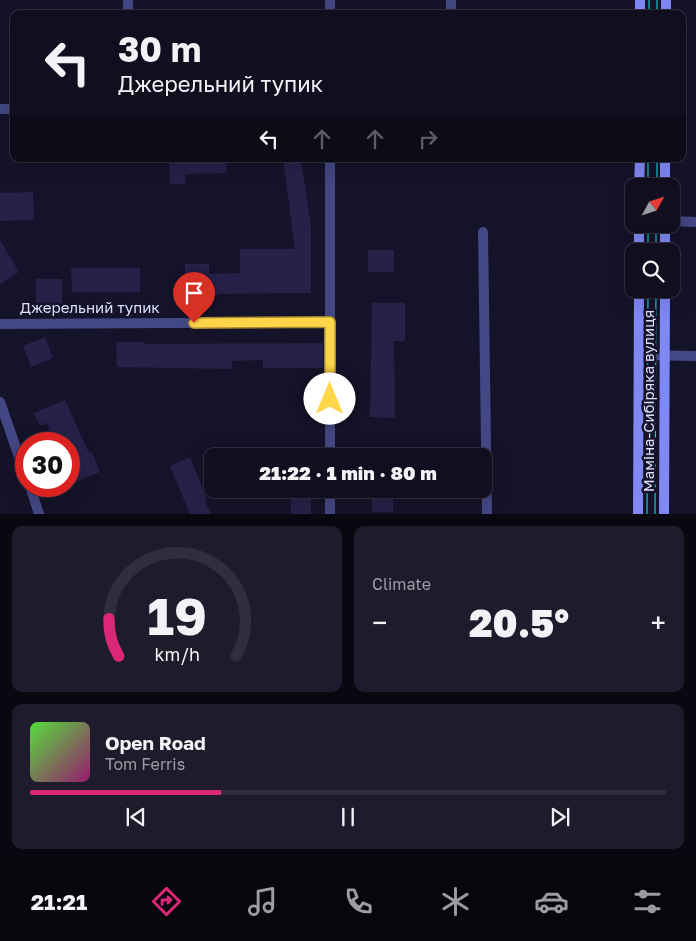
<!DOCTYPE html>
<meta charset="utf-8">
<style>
body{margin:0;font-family:"Golos Text",sans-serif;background:#1e1c2c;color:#f1f3f6;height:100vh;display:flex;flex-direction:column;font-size:19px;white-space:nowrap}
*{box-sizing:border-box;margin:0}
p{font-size:16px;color:#9c9ca4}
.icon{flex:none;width:28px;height:28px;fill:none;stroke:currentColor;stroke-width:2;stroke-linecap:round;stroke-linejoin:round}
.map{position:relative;height:514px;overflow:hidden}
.sheet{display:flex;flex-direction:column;gap:12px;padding:12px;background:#090811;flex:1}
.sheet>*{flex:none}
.top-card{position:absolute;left:10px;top:10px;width:676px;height:152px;border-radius:10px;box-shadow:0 5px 20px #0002,0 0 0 1px #302e3d;background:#100e1f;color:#f1f3f6;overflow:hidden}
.needle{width:32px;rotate:50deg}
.controls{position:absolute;left:625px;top:178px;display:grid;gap:10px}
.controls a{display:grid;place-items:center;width:55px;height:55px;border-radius:10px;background:#100e1f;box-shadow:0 5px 20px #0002,0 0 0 1px #302e3d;font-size:25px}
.speed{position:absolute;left:15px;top:432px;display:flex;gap:10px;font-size:25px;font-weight:700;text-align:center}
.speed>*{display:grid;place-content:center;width:65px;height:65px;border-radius:50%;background:#100e1f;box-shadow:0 5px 20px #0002,0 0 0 1px #302e3d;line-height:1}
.speed .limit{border:8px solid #d22;background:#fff;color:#111}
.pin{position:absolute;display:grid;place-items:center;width:42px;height:42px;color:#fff;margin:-51px -21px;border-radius:50% 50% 50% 0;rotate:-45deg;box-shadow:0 0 5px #0007}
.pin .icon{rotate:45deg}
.me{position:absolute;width:55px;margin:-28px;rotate:0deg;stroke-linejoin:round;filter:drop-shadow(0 0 4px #0008)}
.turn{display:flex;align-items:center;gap:18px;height:105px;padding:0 25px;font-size:22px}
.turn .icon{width:65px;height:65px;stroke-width:2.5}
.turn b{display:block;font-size:35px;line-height:42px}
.lanes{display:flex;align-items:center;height:48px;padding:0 25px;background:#0003;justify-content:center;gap:25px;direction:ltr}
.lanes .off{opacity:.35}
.big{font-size:38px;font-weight:800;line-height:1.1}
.sheet .tile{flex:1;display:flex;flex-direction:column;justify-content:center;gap:8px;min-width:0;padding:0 18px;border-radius:10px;background:#1e1c2c}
.sheet .dial{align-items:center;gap:0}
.dial svg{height:130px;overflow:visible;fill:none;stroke:#302e3d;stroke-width:7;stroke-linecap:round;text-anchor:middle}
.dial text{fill:#f1f3f6;stroke:none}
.song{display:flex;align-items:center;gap:15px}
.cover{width:60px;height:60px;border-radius:8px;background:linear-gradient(135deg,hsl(110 70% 55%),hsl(320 70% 35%))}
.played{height:5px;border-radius:2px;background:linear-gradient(90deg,#db2777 30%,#302e3d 30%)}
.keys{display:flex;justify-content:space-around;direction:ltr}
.heat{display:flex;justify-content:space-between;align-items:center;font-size:28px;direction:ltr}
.sheet .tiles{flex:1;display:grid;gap:12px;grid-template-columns:1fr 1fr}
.tile:last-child{grid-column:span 2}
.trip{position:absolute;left:204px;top:448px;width:288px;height:50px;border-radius:10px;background:#100e1f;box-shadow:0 5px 20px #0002,0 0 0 1px #302e3d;font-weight:800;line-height:50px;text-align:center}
.tabs{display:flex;height:80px;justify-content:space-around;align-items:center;background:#06060c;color:#9c9ca4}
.tabs .icon{width:35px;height:35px}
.tabs .current{color:#db2777}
.tabs b{font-size:22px;color:#f1f3f6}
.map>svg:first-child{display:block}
.building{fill:#252148}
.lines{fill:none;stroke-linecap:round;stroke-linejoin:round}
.lane{stroke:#434783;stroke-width:10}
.street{stroke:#434783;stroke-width:10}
.secondary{stroke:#7f88f3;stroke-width:10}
.tram{stroke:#1de9e9;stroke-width:1}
.route-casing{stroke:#a68a30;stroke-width:12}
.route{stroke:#ffd54a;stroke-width:9}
.labels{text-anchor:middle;stroke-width:5;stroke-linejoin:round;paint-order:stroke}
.street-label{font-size:15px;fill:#dfdffc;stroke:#151329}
</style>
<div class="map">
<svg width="696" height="514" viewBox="0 0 696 514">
<rect width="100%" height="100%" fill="#151329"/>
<!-- building -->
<g class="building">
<path d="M169 159H226V173L185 174 186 184H170Z"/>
<path d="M283 159H301L311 227V293L217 294V296H207V298L185 299V264H209V274L240 273V249H295Z"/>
<path d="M33 192 34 220 0 221V193Z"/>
<path d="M0 240 19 272 0 284Z"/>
<rect x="368" y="250" width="26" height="22"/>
<path d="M71 268H140V292H72Z"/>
<rect x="36" y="279" width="26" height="26"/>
<path d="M372 303H405V341H394L395 418 370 417Z"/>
<path d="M45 337 53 358 31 367 23 346Z"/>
<path d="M116 342H144V344L323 343V368H263V360L232 361V369L117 367Z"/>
<path d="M65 400 89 453 92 452 100 472 73 483 69 473V444H55L47 423 40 426 34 413Z"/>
<path d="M190 457 207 500 205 501 211 514H190L170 466Z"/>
<rect x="291" y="489" width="20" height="25"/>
<rect x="372" y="489" width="21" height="23"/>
</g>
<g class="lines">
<!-- lane -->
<g class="lane">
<path d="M451 14V0"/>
<path d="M671 221 696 222"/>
<path d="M483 232 487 514"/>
<path d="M639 355 696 356"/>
</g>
<!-- street -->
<g class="street">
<path d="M330 0V14"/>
<path d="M128 14V0"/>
<path d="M0 109H14"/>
<path d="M330 159V456"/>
<path d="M0 324 330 322"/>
<path d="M0 402 26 477"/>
<path d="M30 486 39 514"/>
<path d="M330 489V514"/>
</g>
<!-- secondary -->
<g class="secondary">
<path d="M640 14V0"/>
<path d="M666 14V0"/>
<path d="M639 186 640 159"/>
<path d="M665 186V159"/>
<path d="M639 251V224"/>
<path d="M665 251V224"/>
<path d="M638 514 639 289"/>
<path d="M664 514 665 289"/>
</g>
<!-- tram -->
<g class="tram">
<path d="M649 14V0"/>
<path d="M657 14V0"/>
<path d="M648 186V159"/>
<path d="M657 186V159"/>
<path d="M648 251V224"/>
<path d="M656 251V224"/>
<path d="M647 514 648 289"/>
<path d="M655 514 656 289"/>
</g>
</g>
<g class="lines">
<!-- route casing -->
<g class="route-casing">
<path id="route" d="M194 323 330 322V399"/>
</g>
<!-- route -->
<use href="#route" class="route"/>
</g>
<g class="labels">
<!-- street labels -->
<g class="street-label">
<text x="90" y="313">Джерельний тупик</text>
<text transform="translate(649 401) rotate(-90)" y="5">Маміна-Сибіряка вулиця</text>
</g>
</g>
</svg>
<div class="controls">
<a><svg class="needle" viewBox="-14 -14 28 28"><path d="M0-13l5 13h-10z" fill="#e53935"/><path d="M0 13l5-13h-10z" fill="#9c9ca4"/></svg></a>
<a><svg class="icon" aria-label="search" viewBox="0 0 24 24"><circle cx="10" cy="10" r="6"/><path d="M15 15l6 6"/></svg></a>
</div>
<div class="speed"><div class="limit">30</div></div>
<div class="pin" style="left:194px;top:323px;background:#d93025"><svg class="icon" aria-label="arrive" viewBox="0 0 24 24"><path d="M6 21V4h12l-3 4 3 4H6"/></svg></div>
<svg class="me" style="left:330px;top:399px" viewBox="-20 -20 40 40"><circle r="19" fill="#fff"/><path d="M0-13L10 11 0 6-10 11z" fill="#ffd54a"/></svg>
<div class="trip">21:22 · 1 min · 80 m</div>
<div class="top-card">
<div class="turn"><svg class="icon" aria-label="left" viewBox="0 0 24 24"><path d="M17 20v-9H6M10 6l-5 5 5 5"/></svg><div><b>30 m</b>Джерельний тупик</div></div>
<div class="lanes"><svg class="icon" aria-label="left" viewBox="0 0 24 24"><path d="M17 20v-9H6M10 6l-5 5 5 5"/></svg><svg class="icon off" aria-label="ahead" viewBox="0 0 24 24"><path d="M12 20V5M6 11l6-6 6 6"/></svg><svg class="icon off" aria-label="ahead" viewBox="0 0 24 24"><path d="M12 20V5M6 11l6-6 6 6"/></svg><svg class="icon off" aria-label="right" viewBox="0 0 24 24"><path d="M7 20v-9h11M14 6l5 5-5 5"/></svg></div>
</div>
</div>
<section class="sheet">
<div class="tiles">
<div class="tile dial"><svg viewBox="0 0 100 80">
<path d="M14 69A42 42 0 1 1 86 69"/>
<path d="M14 69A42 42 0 0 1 8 46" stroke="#db2777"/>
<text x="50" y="56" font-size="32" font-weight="700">19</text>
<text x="50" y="72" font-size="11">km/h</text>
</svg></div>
<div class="tile"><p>Climate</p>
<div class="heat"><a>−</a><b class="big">20.5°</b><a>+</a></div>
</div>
<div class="tile">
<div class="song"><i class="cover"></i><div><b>Open Road</b><p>Tom Ferris</p></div></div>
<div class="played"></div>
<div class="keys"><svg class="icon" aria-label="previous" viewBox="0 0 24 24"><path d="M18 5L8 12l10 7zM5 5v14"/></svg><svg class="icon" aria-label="pause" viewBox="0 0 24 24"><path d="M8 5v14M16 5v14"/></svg><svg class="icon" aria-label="next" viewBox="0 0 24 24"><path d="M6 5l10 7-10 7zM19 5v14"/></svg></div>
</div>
</div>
</section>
<nav class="tabs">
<b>21:21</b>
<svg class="icon current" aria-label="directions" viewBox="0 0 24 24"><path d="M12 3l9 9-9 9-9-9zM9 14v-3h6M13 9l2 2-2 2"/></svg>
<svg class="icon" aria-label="music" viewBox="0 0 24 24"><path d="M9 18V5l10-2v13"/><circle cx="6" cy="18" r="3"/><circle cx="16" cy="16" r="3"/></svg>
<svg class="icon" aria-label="phone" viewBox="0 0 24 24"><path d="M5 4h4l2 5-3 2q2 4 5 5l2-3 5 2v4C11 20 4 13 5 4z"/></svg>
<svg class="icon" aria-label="climate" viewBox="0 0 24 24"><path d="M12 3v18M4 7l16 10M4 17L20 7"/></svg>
<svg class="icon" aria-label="car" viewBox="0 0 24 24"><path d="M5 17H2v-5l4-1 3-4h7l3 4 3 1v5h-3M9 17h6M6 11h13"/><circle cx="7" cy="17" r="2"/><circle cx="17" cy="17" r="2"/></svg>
<svg class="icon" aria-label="filters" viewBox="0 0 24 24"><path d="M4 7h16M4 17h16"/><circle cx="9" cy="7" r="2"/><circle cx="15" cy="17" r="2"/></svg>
</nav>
